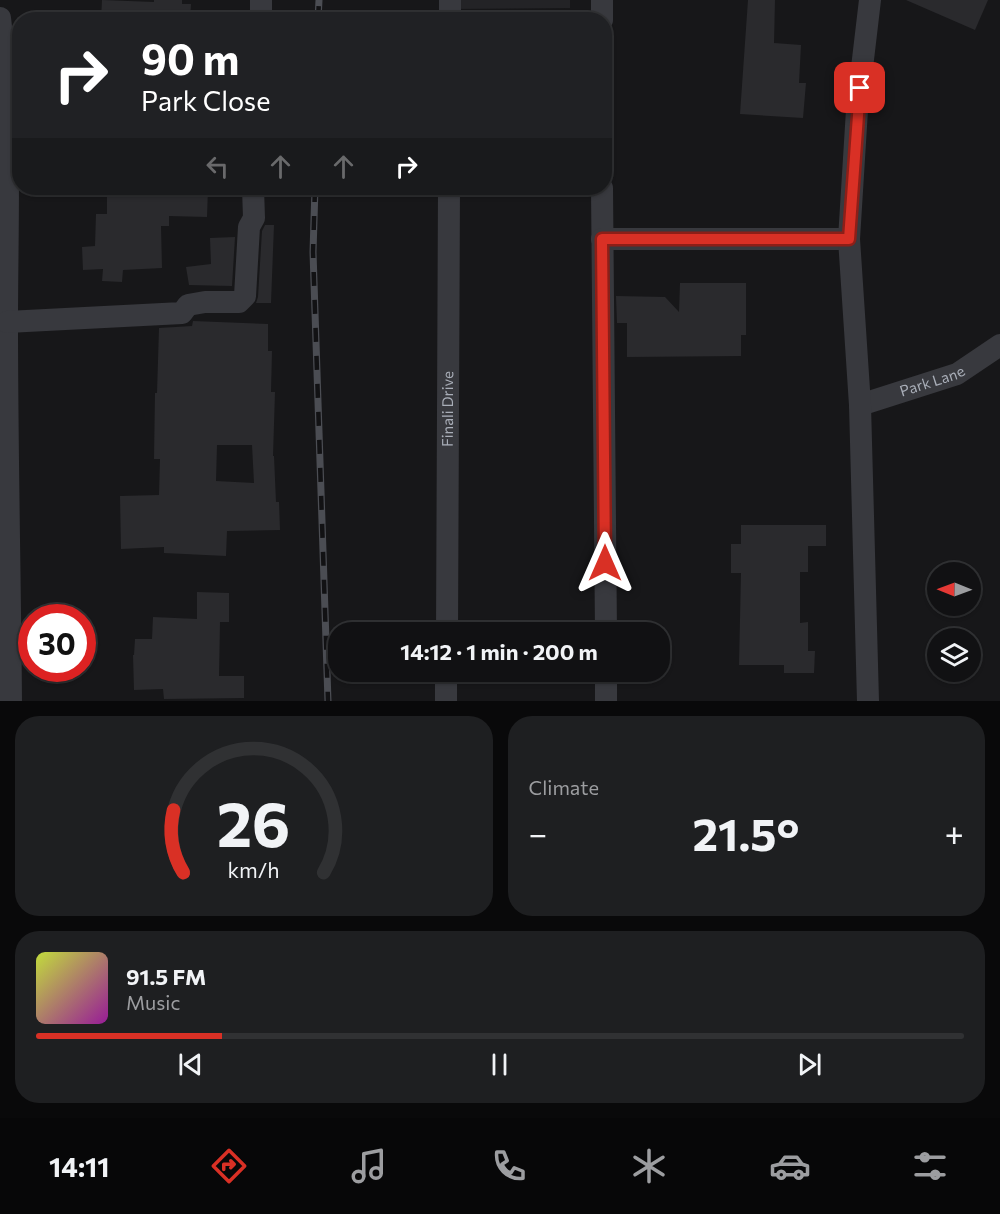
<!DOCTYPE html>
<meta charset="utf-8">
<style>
body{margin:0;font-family:Commissioner,sans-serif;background:#1e1f21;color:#f1f3f6;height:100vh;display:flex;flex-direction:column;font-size:22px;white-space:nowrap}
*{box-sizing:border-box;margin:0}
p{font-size:20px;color:#9c9da0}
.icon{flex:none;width:33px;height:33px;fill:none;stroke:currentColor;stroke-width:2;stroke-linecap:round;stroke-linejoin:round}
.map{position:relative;height:701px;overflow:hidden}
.sheet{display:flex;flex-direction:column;gap:15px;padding:15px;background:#09090a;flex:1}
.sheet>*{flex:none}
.guide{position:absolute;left:12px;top:12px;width:600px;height:183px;border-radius:24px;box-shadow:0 2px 4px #0004,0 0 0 2px #303133;background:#202124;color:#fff;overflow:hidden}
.needle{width:39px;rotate:271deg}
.controls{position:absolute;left:927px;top:562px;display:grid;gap:12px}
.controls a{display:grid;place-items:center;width:54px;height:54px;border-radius:50%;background:#111113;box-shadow:0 2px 4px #0004,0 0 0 2px #303133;font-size:30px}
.speed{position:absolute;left:18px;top:604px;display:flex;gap:12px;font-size:30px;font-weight:700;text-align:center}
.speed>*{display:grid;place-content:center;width:78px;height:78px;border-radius:50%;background:#111113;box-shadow:0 2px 4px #0004,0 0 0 2px #303133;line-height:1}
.speed .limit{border:9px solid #d22;background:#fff;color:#111}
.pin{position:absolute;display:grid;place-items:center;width:51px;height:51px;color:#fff;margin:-26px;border-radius:12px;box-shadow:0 3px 9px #0006}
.me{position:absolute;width:66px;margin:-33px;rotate:0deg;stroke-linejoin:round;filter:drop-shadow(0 0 4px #0008)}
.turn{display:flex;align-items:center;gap:21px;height:126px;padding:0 30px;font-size:27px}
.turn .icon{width:78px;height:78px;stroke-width:2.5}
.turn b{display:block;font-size:42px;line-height:51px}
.lanes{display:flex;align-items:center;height:57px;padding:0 30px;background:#0003;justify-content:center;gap:30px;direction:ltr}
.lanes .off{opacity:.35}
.big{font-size:45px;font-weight:700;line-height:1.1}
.sheet .tile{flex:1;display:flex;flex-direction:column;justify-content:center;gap:9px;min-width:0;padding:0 21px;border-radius:24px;background:#1e1f21}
.sheet .dial{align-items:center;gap:0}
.dial svg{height:156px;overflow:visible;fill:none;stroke:#303133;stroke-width:7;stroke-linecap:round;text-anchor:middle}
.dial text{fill:#f1f3f6;stroke:none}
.song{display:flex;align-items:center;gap:18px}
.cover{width:72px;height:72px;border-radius:9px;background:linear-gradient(135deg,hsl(70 70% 55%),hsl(300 70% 35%))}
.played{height:6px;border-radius:3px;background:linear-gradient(90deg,#d93025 20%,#303133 20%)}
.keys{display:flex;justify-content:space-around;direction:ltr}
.heat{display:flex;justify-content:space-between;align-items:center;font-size:33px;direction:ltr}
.sheet .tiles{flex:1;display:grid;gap:15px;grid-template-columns:1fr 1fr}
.tile:last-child{grid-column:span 2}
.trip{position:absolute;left:328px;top:622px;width:342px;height:60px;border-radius:24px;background:#111113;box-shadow:0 2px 4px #0004,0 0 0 2px #303133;font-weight:700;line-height:60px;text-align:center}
.tab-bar{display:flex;height:96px;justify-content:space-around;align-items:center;background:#070708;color:#9c9da0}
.tab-bar .icon{width:42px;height:42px}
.tab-bar .selected{color:#d93025}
.tab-bar b{font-size:27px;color:#f1f3f6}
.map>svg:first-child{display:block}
.built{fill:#232326}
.building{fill:#2a2a2d;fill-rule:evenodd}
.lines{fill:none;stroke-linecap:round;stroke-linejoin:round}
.minor{stroke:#38393e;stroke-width:22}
.rail-casing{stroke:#4b4d53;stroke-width:7}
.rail{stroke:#121214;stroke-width:4.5;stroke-dasharray:14;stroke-linecap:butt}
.route-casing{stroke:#8d1f18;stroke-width:15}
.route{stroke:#d93025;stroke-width:10}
.labels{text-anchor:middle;stroke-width:6;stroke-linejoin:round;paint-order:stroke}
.street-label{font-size:15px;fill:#a9aeb8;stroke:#121214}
</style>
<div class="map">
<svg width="1000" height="701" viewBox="0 0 1000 701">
<rect width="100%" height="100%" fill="#171719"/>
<!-- built -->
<path class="built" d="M454 0H570V8L454 9Z"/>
<!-- building -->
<g class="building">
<path d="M102 0 154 2V0H182V4H191L190 20H101Z"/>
<path d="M748 0H775L774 43 801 45 799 83H806L803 118 740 114Z"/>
<path d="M906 0H988L975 30Z"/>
<path d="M107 188 208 189 207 217 169 216V226H161L162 268 123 270 122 282 102 281 103 269 83 270 82 247 95 246 96 214H107Z"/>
<path d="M265 225H274L271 303H256L258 297 262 231Z"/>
<path d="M235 237 232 286 189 285 186 267 211 264 210 238Z"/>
<path d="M680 283H746V335H741V356L627 357V323H617L616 296 665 297 679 312Z"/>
<path d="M193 321 268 324V351H272L271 392H275L273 456H274L276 502H279L280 530 227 531 226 556 164 553V547L121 549 120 496 159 495 160 459H154L155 393H157L159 328 192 326ZM217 445H252L254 483 216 481Z"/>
<path d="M741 525H826V546H808V572H800V623L808 622V651H815L814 673H784V665H739L741 573H731V544H741Z"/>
<path d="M197 592 229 593V622H220L219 676H244V698L164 699 163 689 134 690 133 655H134L135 639H152L153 617 197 619Z"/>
</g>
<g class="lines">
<!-- minor -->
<g class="minor">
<path d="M602 0V20"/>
<path d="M0 18C12 119 7 222 7 323 7 449 10 575 11 701"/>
<path d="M261 20V0"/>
<path d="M450 20V0"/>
<path d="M602 188 606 633"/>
<path d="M602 239H849"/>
<path d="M7 322 182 313 188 305 205 302H239L245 296 249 227 254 218 253 188"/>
<path id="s1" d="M860 405 957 374 1000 345"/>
<path id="s2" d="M447 633 449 188"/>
<path d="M606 672V701"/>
<path d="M446 701V672"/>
<path d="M868 701 860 405 849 239 857 110 870 0"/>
</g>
<!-- rail casing -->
<g class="rail-casing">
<g id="rail">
<path d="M318 20 319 0"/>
<path d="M315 188 313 252 328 701"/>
</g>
</g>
<!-- rail -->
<use href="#rail" class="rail"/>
</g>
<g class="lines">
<!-- route casing -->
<g class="route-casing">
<path id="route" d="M605 563 602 239H849L860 88"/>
</g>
<!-- route -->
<use href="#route" class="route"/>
</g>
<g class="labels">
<!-- street labels -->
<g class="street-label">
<text dy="5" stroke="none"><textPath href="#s1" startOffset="76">Park Lane</textPath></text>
<text dy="5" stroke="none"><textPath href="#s2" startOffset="224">Finali Drive</textPath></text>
</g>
</g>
</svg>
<div class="controls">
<a><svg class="needle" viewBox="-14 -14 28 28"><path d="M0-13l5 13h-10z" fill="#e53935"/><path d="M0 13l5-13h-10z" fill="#9c9da0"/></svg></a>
<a><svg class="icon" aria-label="layers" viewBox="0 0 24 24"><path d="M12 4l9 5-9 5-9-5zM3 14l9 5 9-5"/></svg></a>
</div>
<div class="speed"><div class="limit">30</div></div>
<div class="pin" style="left:860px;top:88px;background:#d93025"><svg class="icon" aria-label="arrive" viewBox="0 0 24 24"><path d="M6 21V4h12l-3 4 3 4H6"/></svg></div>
<svg class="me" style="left:605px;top:563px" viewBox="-20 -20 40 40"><path d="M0-17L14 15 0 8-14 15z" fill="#d93025" stroke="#fff" stroke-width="4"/></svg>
<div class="trip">14:12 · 1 min · 200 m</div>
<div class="guide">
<div class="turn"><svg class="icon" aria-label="right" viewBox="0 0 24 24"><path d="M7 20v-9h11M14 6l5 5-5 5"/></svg><div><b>90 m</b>Park Close</div></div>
<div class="lanes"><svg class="icon off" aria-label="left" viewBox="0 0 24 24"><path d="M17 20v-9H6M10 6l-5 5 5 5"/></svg><svg class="icon off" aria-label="ahead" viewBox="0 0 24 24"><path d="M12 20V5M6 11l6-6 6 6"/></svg><svg class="icon off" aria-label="ahead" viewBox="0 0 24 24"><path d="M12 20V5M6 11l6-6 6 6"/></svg><svg class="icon" aria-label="right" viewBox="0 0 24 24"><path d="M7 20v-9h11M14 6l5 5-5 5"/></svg></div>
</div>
</div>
<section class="sheet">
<div class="tiles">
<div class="tile dial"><svg viewBox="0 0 100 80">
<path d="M14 69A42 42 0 1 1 86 69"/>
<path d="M14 69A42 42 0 0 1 9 37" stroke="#d93025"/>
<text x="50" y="56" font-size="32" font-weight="700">26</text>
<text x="50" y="72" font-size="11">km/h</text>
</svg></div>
<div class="tile"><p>Climate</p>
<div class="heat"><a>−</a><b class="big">21.5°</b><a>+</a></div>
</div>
<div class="tile">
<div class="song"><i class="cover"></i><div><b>91.5 FM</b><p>Music</p></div></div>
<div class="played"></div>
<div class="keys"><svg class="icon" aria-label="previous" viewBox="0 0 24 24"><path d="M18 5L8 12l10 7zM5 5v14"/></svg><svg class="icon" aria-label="pause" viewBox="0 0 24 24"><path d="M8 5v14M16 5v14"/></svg><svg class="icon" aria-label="next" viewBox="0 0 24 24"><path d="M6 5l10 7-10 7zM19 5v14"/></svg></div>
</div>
</div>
</section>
<nav class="tab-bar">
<b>14:11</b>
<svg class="icon selected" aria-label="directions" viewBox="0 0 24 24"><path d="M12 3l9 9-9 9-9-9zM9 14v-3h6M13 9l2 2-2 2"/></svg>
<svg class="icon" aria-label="music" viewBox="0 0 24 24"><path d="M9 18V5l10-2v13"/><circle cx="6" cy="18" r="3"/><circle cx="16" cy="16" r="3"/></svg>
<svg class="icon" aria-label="phone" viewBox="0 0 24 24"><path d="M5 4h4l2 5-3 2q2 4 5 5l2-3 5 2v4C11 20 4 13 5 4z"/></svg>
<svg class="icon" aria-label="climate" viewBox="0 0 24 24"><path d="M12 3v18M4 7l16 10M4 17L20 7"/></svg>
<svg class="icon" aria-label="car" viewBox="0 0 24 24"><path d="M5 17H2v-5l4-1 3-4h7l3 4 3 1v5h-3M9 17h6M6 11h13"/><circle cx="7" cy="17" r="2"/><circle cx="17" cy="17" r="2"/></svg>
<svg class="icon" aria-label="filters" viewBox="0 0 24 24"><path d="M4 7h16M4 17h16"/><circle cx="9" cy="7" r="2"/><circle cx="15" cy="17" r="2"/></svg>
</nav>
